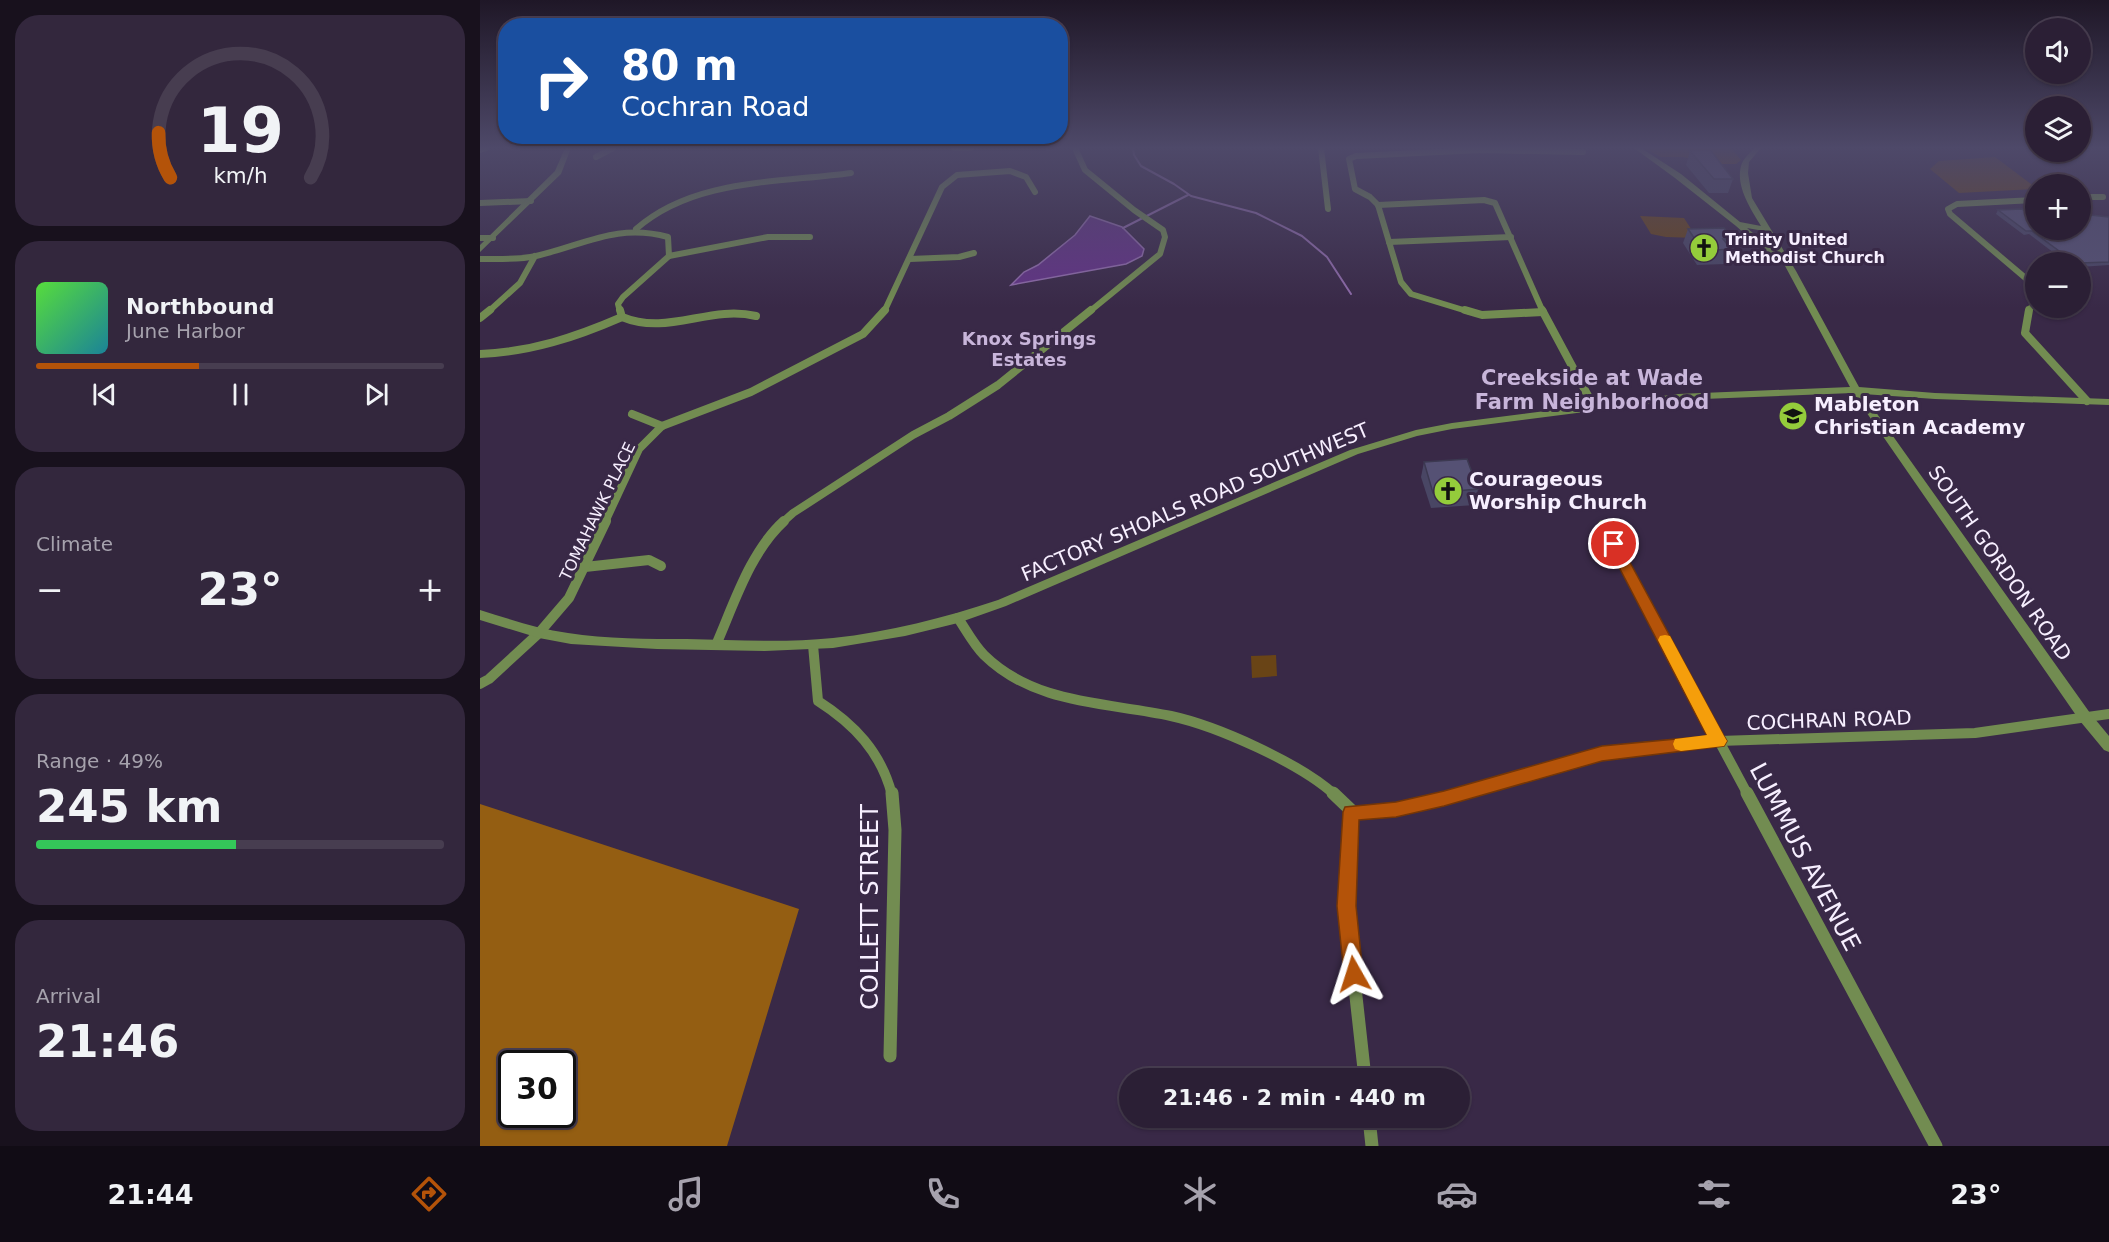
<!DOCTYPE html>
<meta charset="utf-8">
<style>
body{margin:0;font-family:"DejaVu Sans",sans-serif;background:#33273d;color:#f1f3f6;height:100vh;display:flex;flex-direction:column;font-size:22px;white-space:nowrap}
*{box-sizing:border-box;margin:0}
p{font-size:20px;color:#a6a2ad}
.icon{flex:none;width:33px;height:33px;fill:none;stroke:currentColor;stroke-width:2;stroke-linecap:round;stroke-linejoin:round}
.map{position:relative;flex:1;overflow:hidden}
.sheet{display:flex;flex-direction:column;gap:15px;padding:15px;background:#18111d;width:480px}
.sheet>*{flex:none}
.guide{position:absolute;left:18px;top:18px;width:570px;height:126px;border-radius:24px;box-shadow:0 2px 4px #0004,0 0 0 2px #473d50;background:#1a4fa0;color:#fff;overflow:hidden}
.tools{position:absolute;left:1545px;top:18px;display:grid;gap:12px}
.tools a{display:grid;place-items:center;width:66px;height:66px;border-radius:50%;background:#2b1f35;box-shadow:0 2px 4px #0004,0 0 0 2px #473d50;font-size:30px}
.speed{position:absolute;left:18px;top:1050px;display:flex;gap:12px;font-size:30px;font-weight:700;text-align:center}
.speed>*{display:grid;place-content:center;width:78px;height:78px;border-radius:50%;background:#2b1f35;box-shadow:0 2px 4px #0004,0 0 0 2px #473d50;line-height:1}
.speed .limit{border:3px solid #111;border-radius:9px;background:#fff;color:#111}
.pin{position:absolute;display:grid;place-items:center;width:51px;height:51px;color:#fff;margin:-26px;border:3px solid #fff;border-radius:50%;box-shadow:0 2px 6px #0007}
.me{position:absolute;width:66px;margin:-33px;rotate:354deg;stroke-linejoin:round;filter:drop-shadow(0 0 4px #0008)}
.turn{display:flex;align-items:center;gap:21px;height:126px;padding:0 24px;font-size:27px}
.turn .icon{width:78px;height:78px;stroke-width:2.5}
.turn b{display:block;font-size:42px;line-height:51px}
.big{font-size:45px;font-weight:700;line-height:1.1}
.sheet .tile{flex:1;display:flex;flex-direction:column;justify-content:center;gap:9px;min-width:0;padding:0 21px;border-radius:24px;background:#33273d}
.sheet .dial{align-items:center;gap:0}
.dial svg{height:156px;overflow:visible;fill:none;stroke:#473d50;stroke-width:7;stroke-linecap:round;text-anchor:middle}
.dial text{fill:#f1f3f6;stroke:none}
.song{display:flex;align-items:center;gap:18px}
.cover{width:72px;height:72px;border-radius:9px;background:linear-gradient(135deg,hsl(110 70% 55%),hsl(190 70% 35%))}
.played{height:6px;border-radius:3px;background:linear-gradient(90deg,#b45309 40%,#473d50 40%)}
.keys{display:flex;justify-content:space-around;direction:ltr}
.heat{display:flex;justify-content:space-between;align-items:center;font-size:33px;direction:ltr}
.charge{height:9px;border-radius:4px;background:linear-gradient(90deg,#34c759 49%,#473d50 0)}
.trip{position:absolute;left:639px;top:1068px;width:351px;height:60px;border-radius:30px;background:#2b1f35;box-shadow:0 2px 4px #0004,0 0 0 2px #473d50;font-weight:700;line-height:60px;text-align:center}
.tabs{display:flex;height:96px;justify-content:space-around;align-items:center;background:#110c15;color:#a6a2ad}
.tabs .icon{width:42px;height:42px}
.tabs .selected{color:#b45309}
.tabs b{font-size:27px;color:#f1f3f6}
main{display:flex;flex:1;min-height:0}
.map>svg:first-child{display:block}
.green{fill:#694416}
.forest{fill:#945e12;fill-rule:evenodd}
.water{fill:#623385;stroke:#8f6baa;stroke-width:1.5}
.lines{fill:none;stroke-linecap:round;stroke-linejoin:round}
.stream{stroke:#8f6baa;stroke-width:2}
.minor-far3{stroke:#728c51;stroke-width:6}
.minor-far2{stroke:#728c51;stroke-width:8}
.minor-far1{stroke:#728c51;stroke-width:10}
.minor{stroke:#728c51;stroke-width:13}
.tertiary{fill:#728c51;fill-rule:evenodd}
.wall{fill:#494664}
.building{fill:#555174;stroke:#3c3951;stroke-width:1.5}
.route{fill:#b45309;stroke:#753606;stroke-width:1.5}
.slow{fill:#f59e0b}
.labels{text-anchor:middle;stroke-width:6;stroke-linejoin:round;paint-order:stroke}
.far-poi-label{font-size:16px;font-weight:bold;fill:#f7efff;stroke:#392947;text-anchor:start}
.far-street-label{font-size:16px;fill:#f7efff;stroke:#392947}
.far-neighbourhood-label{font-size:18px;font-weight:bold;fill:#c8b5da;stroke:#392947}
.poi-label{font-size:20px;font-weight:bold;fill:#f7efff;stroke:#392947;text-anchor:start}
.street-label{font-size:20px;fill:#f7efff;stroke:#392947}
.neighbourhood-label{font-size:21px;font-weight:bold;fill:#c8b5da;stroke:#392947}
.near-street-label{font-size:24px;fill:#f7efff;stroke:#392947}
</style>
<main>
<section class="sheet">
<div class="tile dial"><svg viewBox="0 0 100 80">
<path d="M14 69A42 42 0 1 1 86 69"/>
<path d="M14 69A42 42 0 0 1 8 46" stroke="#b45309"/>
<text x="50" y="56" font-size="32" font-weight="700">19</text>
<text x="50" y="72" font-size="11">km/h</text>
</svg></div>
<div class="tile">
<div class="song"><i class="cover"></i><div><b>Northbound</b><p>June Harbor</p></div></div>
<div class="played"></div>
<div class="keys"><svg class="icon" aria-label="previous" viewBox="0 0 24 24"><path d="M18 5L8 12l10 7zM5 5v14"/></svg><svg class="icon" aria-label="pause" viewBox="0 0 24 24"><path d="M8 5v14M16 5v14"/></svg><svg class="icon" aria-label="next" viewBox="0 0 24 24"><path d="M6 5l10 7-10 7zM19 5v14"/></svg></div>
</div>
<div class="tile"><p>Climate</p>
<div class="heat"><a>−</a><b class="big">23°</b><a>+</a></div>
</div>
<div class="tile"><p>Range · 49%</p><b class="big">245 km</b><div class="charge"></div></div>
<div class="tile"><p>Arrival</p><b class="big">21:46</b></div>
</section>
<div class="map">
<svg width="1629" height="1146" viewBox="0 0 1629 1146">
<rect width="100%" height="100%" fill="#392947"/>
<!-- green -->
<g class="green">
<path d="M1164 148H1251L1261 160 1256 164H1236L1203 157H1181Z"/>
<path d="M1515 157 1555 187V189L1479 193 1450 169 1459 161Z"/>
<path d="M1160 216 1204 218 1217 238 1186 237 1171 234Z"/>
<path d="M796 655 797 676 772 678 771 656Z"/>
</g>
<!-- forest -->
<path class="forest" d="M0 804 319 909 247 1146H0ZM32 1064H82V1114H32Z"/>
<!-- water -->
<path class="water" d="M610 216 642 227 664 249 662 256 646 264 531 285 544 272 558 265 595 235Z"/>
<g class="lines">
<!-- stream -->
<g class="stream">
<path d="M653 148 654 155 661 166 694 184 711 196 776 213 822 236 847 257 871 294"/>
<path d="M643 228 708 195"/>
</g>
<!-- minor-far3 -->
<g class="minor-far3">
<path d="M474 148H491"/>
<path d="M595 148 605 170 654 210 683 230 685 237 680 254 609 312"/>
<path d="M841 148 848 209"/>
<path d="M0 150 6 148"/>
<path d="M116 157 133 148"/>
<path d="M1600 197H1623"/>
<path d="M1556 200 1477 204 1468 209 1470 214 1556 287"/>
<path d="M0 203 51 201"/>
<path d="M898 205 1004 200 1015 203 1063 312"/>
<path d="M156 229C214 178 299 183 371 173"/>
<path d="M0 238H13"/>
<path d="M909 242 1031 237"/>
<path d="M189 256 288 237H330"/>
<path d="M0 259C19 259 38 260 56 256 104 245 137 223 188 237L189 256 143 297 138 304 140 312"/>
<path d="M430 259 479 257 494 253"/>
<path d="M8 312 40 283 55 256"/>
<path d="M404 312 462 187 477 175 530 171 546 177 555 192"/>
<path d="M990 312 931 294 921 282 898 205 890 197 875 189 869 159 876 156 1000 150 1103 152"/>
<path d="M1548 312 1556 300"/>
</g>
<!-- minor-far2 -->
<g class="minor-far2">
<path d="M140 310 142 317C188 336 229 305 276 316"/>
<path d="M985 310 1002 315 1063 312"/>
<path d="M1062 310 1114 407"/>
<path d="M1549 310 1545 333 1607 401"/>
<path d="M0 318 10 310"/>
<path d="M0 354C51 352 96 337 142 317"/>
<path d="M152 414 182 426"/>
<path d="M125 522 159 449 182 426 271 392 383 334 405 310"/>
<path d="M303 522 313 513 433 435 469 416 518 385 611 310"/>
</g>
<!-- minor-far1 -->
<g class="minor-far1">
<path d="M1123 525 1268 795"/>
<path d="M105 567 169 560 181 566"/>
<path d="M478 618C486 630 494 645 504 655 555 705 626 702 691 716 737 726 820 763 855 795"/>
<path d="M236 645C254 604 270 552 304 521"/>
<path d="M333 645 338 701C374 724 401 752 412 795"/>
<path d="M0 684 9 679 59 633 89 598 126 521"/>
<path d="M979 795 1122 753 1163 747 1239 741 1495 733 1629 714"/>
</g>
<!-- minor -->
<g class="minor">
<path d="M853 793 875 814 916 809 984 793"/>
<path d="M1267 793 1456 1146"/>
<path d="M871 812 866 906 885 1078"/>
<path d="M410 1056 415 830 412 793"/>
<path d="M889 1118 892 1146"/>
</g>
<!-- tertiary -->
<g class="tertiary">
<path d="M85 148H91L81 174 0 252V245L75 171Z"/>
<path d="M1154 148H1161L1201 174 1260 222 1281 226C1270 208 1254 184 1262 163 1265 157 1271 152 1274 148H1281L1269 162 1268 173 1272 198 1316 271 1379 387 1455 393 1629 399V405L1455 399 1383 394 1610 713 1629 736V752L1624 750 1600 721 1373 393 1198 400 972 429 937 436 878 454 526 606 478 623 425 636 353 648 285 651 177 649 91 644 59 638 0 620V610C29 619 58 629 88 633 126 639 169 639 207 639 255 640 305 643 353 638 409 632 464 618 518 600L870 450 936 430 972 423 1198 394 1370 387 1304 264H1299L1256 226 1195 178ZM1267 228 1284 231 1298 254Z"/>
</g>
</g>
<!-- wall -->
<g class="wall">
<path d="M1210 151 1253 179 1248 193H1229L1206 165Z"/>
<path d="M1518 210 1629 217V265L1600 267V262H1586L1549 234 1544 235 1516 214Z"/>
<path d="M1208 229 1252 239 1249 247 1251 249 1245 264 1217 265 1203 243Z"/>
<path d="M944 462 998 489 995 505 951 508 941 477Z"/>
</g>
<!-- building -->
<g class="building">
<path d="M1210 151H1231L1253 179H1234Z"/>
<path d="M1600 208 1610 215 1629 217V262L1600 263 1594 262 1552 231H1546L1518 210 1542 209 1547 212H1556V230H1600Z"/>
<path d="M1244 228 1252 239H1243L1251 249 1223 251 1208 229Z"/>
<path d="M987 459 998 489 953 493 944 462Z"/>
</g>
<!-- sky -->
<linearGradient id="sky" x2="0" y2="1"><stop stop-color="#1f1727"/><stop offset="0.48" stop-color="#4e4969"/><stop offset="1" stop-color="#4e4969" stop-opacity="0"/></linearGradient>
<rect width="1629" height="308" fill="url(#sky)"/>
<!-- route -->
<path class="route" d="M1134 540 1140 544 1244 736 1247 741 1244 746 1122 761 964 806 916 817 879 820 876 906 883 974 880 981 874 984 867 981 864 974 857 906 863 812 865 807 916 802 964 791 1122 746 1227 736 1127 544Z"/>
<!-- slow -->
<path class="slow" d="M1185 635 1190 636 1244 736 1247 741 1244 746 1201 751 1195 749 1193 744 1195 739 1227 735 1178 640 1180 636Z"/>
<!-- icons -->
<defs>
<g id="church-disc" transform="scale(1.5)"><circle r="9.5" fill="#94cc3b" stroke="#392947"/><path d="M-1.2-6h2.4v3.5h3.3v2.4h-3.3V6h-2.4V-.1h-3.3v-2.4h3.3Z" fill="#111"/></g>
<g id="school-disc" transform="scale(1.5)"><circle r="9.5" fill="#94cc3b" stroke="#392947"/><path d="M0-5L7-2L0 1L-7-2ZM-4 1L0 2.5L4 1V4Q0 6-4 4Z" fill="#111"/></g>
</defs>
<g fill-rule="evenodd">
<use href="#church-disc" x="1224" y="248"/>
<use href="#school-disc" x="1313" y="416"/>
<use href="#church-disc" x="968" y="491"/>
</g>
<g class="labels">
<!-- far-poi labels -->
<g class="far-poi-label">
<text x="1245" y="245">Trinity United<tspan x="1245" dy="18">Methodist Church</tspan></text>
</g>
<!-- far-street labels -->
<g class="far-street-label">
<text transform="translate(117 511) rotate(-64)" y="6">TOMAHAWK PLACE</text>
</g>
<!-- far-neighbourhood labels -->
<g class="far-neighbourhood-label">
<text x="549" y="345">Knox Springs<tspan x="549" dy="21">Estates</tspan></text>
</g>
<!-- poi labels -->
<g class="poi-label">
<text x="1334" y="411">Mableton<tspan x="1334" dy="23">Christian Academy</tspan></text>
<text x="989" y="486">Courageous<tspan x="989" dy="23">Worship Church</tspan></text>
</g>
<!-- street labels -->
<g class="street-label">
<text transform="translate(715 502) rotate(-23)" y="7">FACTORY SHOALS ROAD SOUTHWEST</text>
<text transform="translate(1520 563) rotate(55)" y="7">SOUTH GORDON ROAD</text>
<text transform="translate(1349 720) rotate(-2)" y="7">COCHRAN ROAD</text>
</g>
<!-- neighbourhood labels -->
<g class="neighbourhood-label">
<text x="1112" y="385">Creekside at Wade<tspan x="1112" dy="24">Farm Neighborhood</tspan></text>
</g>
<!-- near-street labels -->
<g class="near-street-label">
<text transform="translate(1325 857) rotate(62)" y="8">LUMMUS AVENUE</text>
<text transform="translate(390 907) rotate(-90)" y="8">COLLETT STREET</text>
</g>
</g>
</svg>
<div class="tools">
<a><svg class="icon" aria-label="sound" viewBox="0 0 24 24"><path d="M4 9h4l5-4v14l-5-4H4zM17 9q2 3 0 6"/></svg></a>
<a><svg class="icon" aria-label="layers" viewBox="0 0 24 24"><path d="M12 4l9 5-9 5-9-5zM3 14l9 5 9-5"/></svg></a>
<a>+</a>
<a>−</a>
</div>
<div class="speed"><div class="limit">30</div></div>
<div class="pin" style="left:1134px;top:544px;background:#d93025"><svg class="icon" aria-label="arrive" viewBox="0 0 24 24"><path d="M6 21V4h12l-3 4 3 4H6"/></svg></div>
<svg class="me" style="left:874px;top:974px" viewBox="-20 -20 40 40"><path d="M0-17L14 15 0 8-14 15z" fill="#b45309" stroke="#fff" stroke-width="4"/></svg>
<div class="trip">21:46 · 2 min · 440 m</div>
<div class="guide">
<div class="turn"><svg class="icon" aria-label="right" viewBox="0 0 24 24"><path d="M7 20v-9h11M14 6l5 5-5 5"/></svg><div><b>80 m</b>Cochran Road</div></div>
</div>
</div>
</main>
<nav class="tabs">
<b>21:44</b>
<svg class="icon selected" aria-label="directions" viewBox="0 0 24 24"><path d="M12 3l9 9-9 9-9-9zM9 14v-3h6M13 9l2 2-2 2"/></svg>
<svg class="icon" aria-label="music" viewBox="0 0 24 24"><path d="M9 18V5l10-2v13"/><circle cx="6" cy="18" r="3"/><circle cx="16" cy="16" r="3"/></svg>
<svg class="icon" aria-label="phone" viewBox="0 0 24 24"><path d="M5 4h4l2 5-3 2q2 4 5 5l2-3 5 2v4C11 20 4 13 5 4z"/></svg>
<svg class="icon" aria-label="climate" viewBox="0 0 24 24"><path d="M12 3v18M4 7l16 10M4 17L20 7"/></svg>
<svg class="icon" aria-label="car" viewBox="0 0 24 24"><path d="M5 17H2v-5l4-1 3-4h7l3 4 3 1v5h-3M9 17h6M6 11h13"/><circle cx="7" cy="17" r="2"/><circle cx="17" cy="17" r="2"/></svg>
<svg class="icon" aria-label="filters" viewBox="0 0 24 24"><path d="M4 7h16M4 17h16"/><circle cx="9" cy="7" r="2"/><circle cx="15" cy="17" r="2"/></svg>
<b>23°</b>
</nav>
